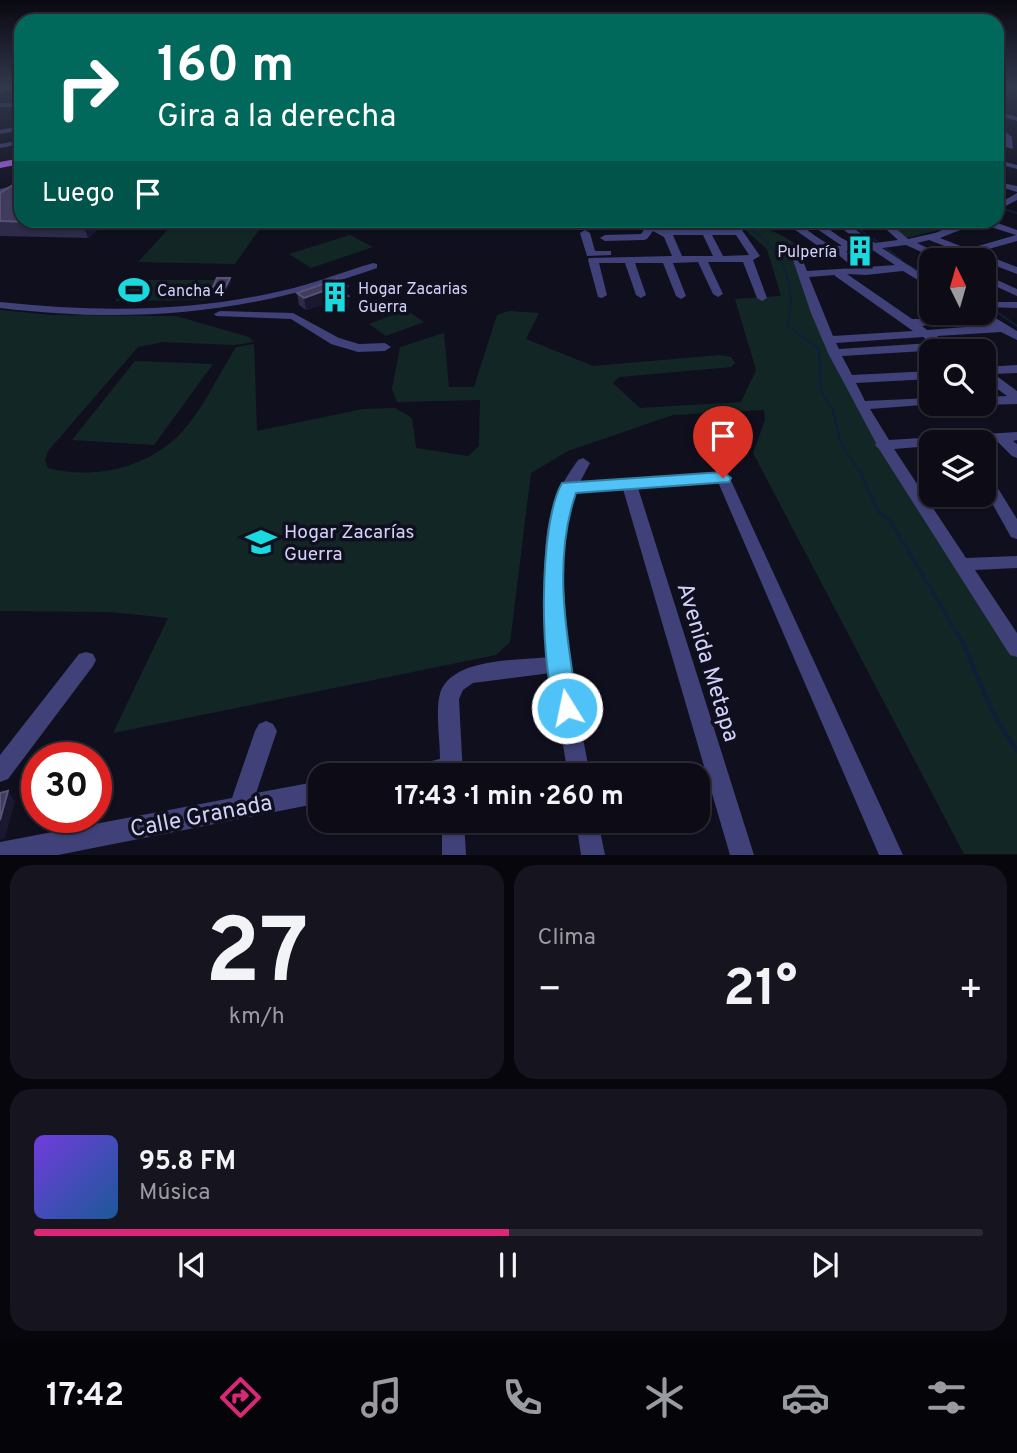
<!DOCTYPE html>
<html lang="es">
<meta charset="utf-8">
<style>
body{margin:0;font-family:Overpass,sans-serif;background:#15141f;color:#f1f3f6;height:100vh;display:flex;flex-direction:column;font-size:26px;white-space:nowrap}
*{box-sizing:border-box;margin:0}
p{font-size:23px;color:#9a9ba1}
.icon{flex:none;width:38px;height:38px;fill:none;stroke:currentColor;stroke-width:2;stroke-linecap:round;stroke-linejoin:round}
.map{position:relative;height:855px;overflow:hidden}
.details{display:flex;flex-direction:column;gap:10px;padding:10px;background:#07060c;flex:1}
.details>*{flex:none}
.banner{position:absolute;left:14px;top:14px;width:990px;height:214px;border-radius:21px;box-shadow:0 2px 5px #0004,0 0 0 2px #2c2b35;background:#00695c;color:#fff;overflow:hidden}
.needle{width:46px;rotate:355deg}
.tools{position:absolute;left:919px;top:248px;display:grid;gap:14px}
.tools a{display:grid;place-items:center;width:77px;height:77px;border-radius:14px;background:#0c0b16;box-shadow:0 2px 5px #0004,0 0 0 2px #2c2b35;font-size:35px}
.speed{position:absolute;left:21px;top:742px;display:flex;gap:14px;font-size:35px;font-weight:700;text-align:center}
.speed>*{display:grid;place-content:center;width:91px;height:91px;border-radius:50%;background:#0c0b16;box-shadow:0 2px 5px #0004,0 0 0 2px #2c2b35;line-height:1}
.speed .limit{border:10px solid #d22;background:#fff;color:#111}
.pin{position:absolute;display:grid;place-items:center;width:60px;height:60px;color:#fff;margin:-72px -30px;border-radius:50% 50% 50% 0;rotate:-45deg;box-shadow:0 0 7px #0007}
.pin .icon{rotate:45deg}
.me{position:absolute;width:77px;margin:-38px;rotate:350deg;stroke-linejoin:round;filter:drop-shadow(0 0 5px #0008)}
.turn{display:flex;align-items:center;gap:24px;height:147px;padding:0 28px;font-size:32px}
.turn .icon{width:91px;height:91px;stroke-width:2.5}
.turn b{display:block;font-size:49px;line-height:60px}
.then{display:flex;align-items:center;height:66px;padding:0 28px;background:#0003;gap:14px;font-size:26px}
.big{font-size:52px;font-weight:700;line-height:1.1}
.details .widget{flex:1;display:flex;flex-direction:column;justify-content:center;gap:10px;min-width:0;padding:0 24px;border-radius:21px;background:#15141f}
.details .dial{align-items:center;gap:0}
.dial b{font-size:91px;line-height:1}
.song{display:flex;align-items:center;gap:21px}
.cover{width:84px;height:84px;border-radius:10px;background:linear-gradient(135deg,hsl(260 70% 55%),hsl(210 70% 35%))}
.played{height:7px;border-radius:4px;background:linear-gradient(90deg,#db2777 50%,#2c2b35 50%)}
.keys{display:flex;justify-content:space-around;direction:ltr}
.heat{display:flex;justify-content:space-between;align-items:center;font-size:38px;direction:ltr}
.details .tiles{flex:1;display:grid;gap:10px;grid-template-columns:1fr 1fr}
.widget:last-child{grid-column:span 2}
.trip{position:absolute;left:308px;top:763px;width:402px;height:70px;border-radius:21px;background:#0c0b16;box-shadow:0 2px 5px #0004,0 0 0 2px #2c2b35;font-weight:700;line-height:70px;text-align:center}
.menu{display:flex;height:112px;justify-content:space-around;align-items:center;background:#050409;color:#9a9ba1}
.menu .icon{width:49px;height:49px}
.menu .current{color:#db2777}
.menu b{font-size:32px;color:#f1f3f6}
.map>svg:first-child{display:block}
.green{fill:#122725}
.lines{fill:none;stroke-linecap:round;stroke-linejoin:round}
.stream-far3{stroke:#0e2037;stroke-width:2}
.stream-far2{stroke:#0e2037;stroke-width:2.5}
.stream-far1{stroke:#0e2037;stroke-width:3.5}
.stream{stroke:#0e2037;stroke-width:4.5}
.minor{fill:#3f4178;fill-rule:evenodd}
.major{fill:#af64ed;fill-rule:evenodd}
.wall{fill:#2d2a4a}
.shaded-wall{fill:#1a1731}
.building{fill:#3f3c5d;stroke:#565376;stroke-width:2}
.route{fill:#4fc3f7;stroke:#337fa1;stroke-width:2}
.labels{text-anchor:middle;stroke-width:7;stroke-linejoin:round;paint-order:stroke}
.far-poi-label{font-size:16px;fill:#d2d1fa;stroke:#100f1e;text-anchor:start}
.poi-label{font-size:19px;fill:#d2d1fa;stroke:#100f1e;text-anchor:start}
.near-street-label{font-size:23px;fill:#d2d1fa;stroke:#100f1e}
</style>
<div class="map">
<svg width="1017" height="855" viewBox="0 0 1017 855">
<rect width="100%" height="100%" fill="#100f1e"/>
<!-- green -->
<g class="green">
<path d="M714 221C747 221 777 228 802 249L797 252 798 262 821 330 1017 647V854H964L753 453 765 420 764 410 673 415 568 451 531 473 510 642 496 655 113 733 168 618 111 612 0 611V310L52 315 176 316 249 337 254 342 234 345 163 342 138 347 48 451 45 460 48 468C97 481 155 466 187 426 206 403 220 372 236 347L254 344 257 431 363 409 395 408 412 418 416 448 468 456 479 446 480 400 397 402 392 389 400 347 444 333 449 387H474L497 315 509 311 539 313 526 339 593 366 720 355 731 357 735 363 731 367 619 377 613 383 640 408 741 402 756 370 735 299 781 296 767 249 744 229 724 228Z"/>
<path d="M884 221H925L947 228 906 238Z"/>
<path d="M170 227H261L235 264 138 262Z"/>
<path d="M350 235 373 247 311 268 289 254Z"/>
<path d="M132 280H219L206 300 115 301Z"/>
<path d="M406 310 424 322 386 336 369 324Z"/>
<path d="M135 361 213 364 154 445 72 440Z"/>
</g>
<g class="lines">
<!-- stream-far3 -->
<g class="stream-far3">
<path d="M1007 210 1017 213"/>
<path d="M732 220C768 235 788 258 791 299 792 308 787 317 788 326L812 344"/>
<path d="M845 220 878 242"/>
<path d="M884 247 901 260"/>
<path d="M909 266 931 277"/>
<path d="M984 303 1017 326"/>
</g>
<!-- stream-far2 -->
<path class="stream-far2" d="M810 342 819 349 821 391 833 410 841 444 863 477"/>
<!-- stream-far1 -->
<path class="stream-far1" d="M862 476 879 513 890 520 964 645"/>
<!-- stream -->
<path class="stream" d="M963 643 994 715 1017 751"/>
<!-- minor -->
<g class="minor">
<path d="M7 86H15L0 94V90Z"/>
<path d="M999 86H1017V90Z"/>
<rect x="0" y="103" width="21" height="4"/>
<path d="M998 111 1017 117V121L998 115Z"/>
<path d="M21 126V130L0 134V130Z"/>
<path d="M998 126 1012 137 1013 149 1006 147 1005 138 998 131Z"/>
<path d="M21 140V144L0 148V144Z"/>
<path d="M998 160 1017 165V169L998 164Z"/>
<path d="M998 182 1017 186V192L998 186Z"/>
<path d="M21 184V190L0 195V189Z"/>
<path d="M1017 193V200L998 210V204Z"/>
<path d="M374 220H427L423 223H378Z"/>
<path d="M471 220H557L553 223H475Z"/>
<path d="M635 220H647L664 229H701L705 227 742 230 760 256 753 260 767 298 762 301 757 298 743 262H708L723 294 718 297 713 294 698 262 673 263 686 296 681 299 676 296 663 263H635L646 295 641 298 636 295 625 263H599L607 295 602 298 598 297 588 260 589 258 672 256 664 237 653 231 647 239 644 240 605 241 600 238 605 235 641 234 646 227ZM673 235H703L713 256H682ZM712 235H736L749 255 723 256Z"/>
<path d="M781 220C806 220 818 247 842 246L804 220C828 220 840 246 863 244L830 220H841L875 243 898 240 876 220H886L908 239 935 233 967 220H989L1017 230V241L978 252 1017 267V274L929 240 917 243 955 261H941L906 245 882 248 931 280V288L903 271 866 275 847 274 912 319H940V323L922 326 927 330 991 325 974 313H984V311L1017 331V340L1001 332 937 336 958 352 941 350 842 356 852 375 931 371V379L856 383 865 401 931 398V404H936L870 409 889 440 1017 432V440L1013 441 1017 444V458L1012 456 998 442 931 443V446L894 449 966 558 1017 556V568L975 570 1017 633V657L1010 655 879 449 875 445 876 443 828 353 811 313 793 260 808 250 821 248ZM978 223 1016 235 968 249 940 238ZM871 249 895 265 866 267 846 251ZM835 252 854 268 807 271 803 261 814 255ZM835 275V276L913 331 833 336 809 277ZM923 337 931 343 839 349 836 343Z"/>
<path d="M585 230 590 233 595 251H611V255L587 256 580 233Z"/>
<path d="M373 263 377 264V268C247 314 136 324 0 308V302C94 312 188 313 281 291 313 284 342 272 373 263Z"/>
<path d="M984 274 1017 289V296L984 281Z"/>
<path d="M991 302H1017V308L987 307 985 305Z"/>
<path d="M220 311 293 313 339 338 359 344 385 343 391 347 385 351 358 352 331 344 291 319 216 316 214 314Z"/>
<path d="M1017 365V373L994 374 1017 391V404L984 405 981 404H984V397L1007 396 984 379V367Z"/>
<path d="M583 458 590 463 580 482 723 472 728 474 903 855H879L718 482 638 488 754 855H730L623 489 574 493 565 520 563 573 569 664 590 775H568L551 673 473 683 463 690 459 699 463 775H397L400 768 440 759C440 740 436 717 439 698 446 657 517 661 549 657 547 612 538 545 554 503 559 488 569 473 578 460Z"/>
<path d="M984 472 989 474 1017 519V539L1011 537 984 489Z"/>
<path d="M86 652 93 654 96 660 93 666 8 779 0 782V755L79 654Z"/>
<path d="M266 721 273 724 277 731 256 793 320 781V803L58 855H0V842L232 798 255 731 259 724Z"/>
<path d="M442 821H464L466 855H442Z"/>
<path d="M576 821H598L605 855H581Z"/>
</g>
<!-- major -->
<path class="major" d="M21 158V164L0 168V162Z"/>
</g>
<!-- wall -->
<g class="wall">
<path d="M0 193 21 220H109L88 238 0 236Z"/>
<path d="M230 278 231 282 225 294 212 295 211 291Z"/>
<path d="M347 286 349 308 338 312 325 304 306 310 299 305 297 293Z"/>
</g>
<!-- shaded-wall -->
<g class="shaded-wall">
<path d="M87 220H109L88 238 83 224Z"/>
<path d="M230 278 231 282 225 294 224 290Z"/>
<path d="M347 286 349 308 338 312 336 300 338 289Z"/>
<path d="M323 291 325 304 306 310 304 298Z"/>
<path d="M8 791 15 801 5 838 0 840V820Z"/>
</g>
<!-- building -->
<g class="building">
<path d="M21 180V220H87L83 224 0 221V193Z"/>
<path d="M217 278H230L224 290 211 291Z"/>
<path d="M337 279 347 286 338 289 348 296 336 300 323 291 304 298 297 293Z"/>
<path d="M8 791 0 820V793Z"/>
</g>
<!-- sky -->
<linearGradient id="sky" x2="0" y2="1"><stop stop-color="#090810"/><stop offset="0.42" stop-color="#31374c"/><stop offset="1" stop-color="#31374c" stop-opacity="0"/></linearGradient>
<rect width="1017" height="206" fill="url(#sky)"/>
<!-- route -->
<path class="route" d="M723 472 731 478 729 482 576 493C552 561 567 639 578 708L575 716 567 719 558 716C539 673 538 524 562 483Z"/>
<!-- icons -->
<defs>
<g id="building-bare" transform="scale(2.415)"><path d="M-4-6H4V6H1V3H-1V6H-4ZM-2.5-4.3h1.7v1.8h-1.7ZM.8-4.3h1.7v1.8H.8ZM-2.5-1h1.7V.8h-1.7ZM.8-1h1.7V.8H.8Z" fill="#19dadd" stroke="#100f1e" stroke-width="2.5" paint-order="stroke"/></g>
<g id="stadium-bare" transform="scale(2.415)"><path d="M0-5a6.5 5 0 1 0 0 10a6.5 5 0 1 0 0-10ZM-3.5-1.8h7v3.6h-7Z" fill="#19dadd" stroke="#100f1e" stroke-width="2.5" paint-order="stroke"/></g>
<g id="school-bare" transform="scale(2.415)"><path d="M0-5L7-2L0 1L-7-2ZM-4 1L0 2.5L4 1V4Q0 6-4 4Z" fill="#19dadd" stroke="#100f1e" stroke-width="2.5" paint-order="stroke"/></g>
</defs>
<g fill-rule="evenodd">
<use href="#building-bare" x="860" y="251"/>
<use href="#stadium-bare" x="134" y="290"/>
<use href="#building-bare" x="335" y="297"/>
<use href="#school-bare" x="261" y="542"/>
</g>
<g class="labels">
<!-- far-poi labels -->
<g class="far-poi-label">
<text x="837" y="257" text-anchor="end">Pulpería</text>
<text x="358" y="294">Hogar Zacarias<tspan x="358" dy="18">Guerra</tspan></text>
<text x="157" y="296">Cancha 4</text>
</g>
<!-- poi labels -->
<g class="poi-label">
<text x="284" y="538">Hogar Zacarías<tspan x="284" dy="22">Guerra</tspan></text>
</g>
<!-- near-street labels -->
<g class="near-street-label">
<text transform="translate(709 662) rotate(73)" y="8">Avenida Metapa</text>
<text transform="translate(201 815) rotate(-11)" y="8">Calle Granada</text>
</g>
</g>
</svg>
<div class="tools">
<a><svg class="needle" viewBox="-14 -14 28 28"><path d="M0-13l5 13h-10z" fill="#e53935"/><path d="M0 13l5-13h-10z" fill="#9a9ba1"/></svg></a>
<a><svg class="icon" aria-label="search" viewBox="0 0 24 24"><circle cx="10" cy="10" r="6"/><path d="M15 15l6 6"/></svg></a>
<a><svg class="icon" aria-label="layers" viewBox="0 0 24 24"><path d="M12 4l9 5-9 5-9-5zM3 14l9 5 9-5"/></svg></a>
</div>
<div class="speed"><div class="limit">30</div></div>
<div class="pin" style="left:723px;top:478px;background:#d93025"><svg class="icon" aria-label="arrive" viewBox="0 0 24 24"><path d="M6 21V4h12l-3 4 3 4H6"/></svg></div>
<svg class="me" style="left:567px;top:708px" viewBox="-20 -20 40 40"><circle r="17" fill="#4fc3f7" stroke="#fff" stroke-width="3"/><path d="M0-11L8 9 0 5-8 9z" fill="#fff"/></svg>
<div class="trip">17:43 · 1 min · 260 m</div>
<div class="banner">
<div class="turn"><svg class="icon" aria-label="right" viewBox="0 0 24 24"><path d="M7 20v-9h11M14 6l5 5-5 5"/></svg><div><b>160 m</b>Gira a la derecha</div></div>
<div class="then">Luego<svg class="icon" aria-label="arrive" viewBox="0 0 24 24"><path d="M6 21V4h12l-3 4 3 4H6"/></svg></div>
</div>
</div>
<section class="details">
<div class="tiles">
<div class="widget dial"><b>27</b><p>km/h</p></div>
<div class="widget"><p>Clima</p>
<div class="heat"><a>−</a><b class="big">21°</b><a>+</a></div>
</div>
<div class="widget">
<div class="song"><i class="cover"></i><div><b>95.8 FM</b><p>Música</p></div></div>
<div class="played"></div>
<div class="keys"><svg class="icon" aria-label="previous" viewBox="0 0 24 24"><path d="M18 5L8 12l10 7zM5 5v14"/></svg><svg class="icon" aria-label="pause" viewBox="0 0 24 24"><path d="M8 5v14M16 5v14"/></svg><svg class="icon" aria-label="next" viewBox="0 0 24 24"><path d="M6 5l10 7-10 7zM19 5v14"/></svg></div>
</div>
</div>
</section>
<nav class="menu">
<b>17:42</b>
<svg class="icon current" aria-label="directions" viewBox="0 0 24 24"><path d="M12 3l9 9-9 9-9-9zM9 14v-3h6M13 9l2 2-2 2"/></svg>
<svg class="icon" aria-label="music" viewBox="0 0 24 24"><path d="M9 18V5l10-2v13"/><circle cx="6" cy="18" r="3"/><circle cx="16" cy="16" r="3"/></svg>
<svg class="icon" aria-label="phone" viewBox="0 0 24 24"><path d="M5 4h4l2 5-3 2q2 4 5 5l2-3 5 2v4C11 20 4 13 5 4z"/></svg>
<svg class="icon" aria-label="climate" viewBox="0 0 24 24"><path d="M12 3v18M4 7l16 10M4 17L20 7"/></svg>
<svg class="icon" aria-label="car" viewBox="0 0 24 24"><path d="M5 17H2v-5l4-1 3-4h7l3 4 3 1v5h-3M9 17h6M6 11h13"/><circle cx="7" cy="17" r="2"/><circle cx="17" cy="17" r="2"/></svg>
<svg class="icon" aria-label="filters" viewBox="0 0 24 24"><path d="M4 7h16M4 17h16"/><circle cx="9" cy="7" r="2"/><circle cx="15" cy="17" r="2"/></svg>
</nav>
